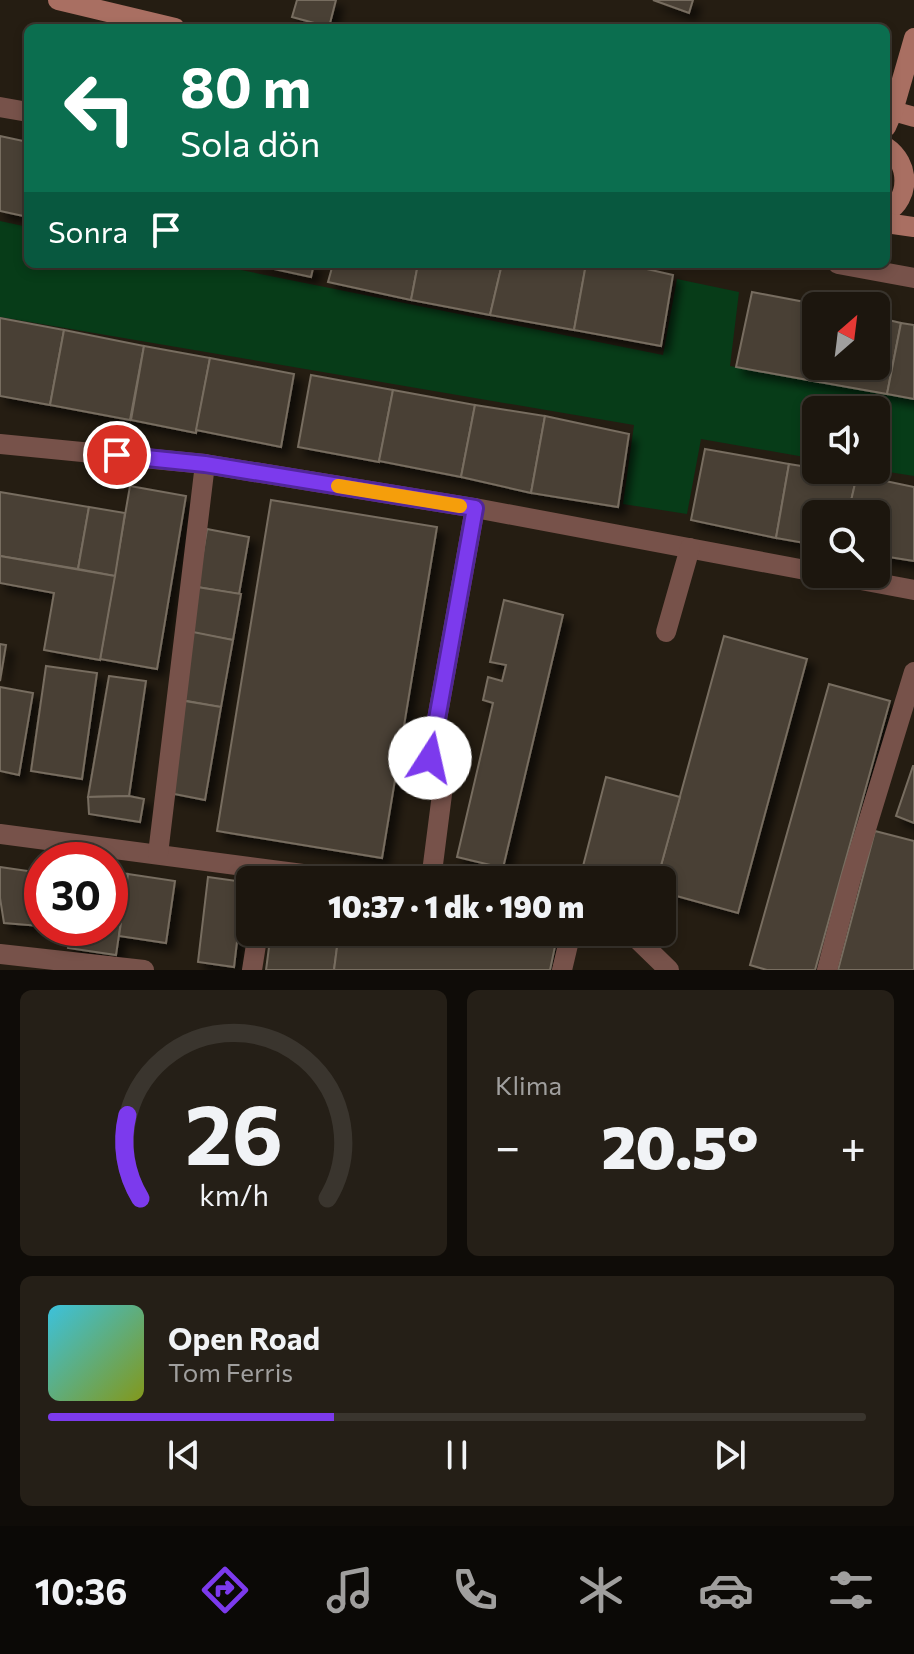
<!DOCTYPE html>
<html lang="tr">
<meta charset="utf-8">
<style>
body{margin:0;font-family:Commissioner,sans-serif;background:#251f17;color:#f1f3f6;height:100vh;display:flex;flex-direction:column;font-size:30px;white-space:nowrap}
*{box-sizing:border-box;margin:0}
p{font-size:26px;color:#a09f9e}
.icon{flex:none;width:44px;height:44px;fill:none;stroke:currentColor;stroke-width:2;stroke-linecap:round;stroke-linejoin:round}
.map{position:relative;height:970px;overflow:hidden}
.panel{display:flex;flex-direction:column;gap:20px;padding:20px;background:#0f0c08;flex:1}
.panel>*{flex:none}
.top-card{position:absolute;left:24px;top:24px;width:866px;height:244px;border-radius:12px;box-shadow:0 4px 12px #0003,0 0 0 2px #3a352e;background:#0b6e4f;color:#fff;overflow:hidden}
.needle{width:52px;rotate:28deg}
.controls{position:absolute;left:802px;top:292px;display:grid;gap:16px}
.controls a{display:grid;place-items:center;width:88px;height:88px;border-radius:12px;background:#1c160e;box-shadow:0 4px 12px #0003,0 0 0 2px #3a352e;font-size:40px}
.speed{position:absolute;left:24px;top:842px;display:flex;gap:16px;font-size:40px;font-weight:700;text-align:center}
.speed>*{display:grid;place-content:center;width:104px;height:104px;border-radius:50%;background:#1c160e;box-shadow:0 4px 12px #0003,0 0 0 2px #3a352e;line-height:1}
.speed .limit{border:12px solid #d22;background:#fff;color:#111}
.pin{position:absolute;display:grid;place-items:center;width:68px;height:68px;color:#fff;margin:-34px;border:4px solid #fff;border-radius:50%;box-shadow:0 2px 8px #0007}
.me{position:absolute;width:88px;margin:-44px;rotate:10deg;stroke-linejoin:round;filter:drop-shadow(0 0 6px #0008)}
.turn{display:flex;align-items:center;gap:28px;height:168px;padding:0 24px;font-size:36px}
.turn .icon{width:104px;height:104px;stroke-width:2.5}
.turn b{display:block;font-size:56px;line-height:68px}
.then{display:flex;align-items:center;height:76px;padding:0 24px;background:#0003;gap:16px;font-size:30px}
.big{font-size:60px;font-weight:800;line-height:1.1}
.panel .widget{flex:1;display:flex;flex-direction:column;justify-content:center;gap:12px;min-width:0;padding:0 28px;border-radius:12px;background:#251f17}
.panel .dial{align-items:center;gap:0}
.dial svg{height:208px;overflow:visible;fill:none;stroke:#3a352e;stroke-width:7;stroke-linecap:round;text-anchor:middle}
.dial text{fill:#f1f3f6;stroke:none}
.song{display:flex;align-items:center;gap:24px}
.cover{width:96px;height:96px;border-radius:12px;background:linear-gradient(135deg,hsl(190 70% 55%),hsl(70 70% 35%))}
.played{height:8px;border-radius:4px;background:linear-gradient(90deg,#7c3aed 35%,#3a352e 35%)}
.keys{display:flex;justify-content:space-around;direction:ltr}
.heat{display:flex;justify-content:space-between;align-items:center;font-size:44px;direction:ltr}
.panel .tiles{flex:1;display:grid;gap:20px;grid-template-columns:1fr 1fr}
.widget:last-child{grid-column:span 2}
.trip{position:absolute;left:236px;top:866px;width:440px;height:80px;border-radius:12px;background:#1c160e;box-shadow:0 4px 12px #0003,0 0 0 2px #3a352e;font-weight:800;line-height:80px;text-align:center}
.menu{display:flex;height:128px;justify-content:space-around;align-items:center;background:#0b0906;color:#a09f9e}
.menu .icon{width:56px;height:56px}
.menu .current{color:#7c3aed}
.menu b{font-size:36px;color:#f1f3f6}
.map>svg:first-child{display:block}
.green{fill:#073c18}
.building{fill:#4a4034;stroke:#776d60;stroke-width:2;filter:url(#shadow)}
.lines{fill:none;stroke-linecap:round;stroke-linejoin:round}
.street{stroke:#77524a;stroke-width:20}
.secondary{stroke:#a96f62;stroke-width:20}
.route-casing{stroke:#51269a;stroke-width:20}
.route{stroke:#7c3aed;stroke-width:14}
.slow{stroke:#f59e0b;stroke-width:14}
</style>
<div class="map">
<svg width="914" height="970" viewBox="0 0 914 970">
<defs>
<filter id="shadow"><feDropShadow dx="7" dy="7" stdDeviation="4" flood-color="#0009"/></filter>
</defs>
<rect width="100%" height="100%" fill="#251d12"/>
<!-- green -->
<path class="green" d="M0 221 28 227V264H211L663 355 677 279 739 292 730 366 914 399V476L876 470V410H816V459L701 439 687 514 623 504 634 425 0 317Z"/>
<!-- building -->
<g class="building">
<path d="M297 0H336L329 27 292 17Z"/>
<path d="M653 0H693L689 13Z"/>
<path d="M0 136 28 142V217L0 211Z"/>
<path d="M251 264H314L311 277Z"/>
<path d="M333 264H418L411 300 328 282Z"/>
<path d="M418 264H502L490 315 411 300Z"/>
<path d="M502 264H586L574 330 490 315Z"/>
<path d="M586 264H625L673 275 661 346 574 330Z"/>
<path d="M752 292 826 306H816V366H823L819 382 736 367Z"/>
<path d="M876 317 901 323 887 394 819 382 823 366H876Z"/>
<path d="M0 318 64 330 50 405 0 396Z"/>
<path d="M901 323 914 325V399L887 394Z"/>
<path d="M64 330 144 346 130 420 50 405Z"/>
<path d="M144 346 210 358 196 433 131 420Z"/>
<path d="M210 358 294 374 281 447 196 430Z"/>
<path d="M311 375 393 390 379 462 298 447Z"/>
<path d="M393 390 475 405 461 477 379 461Z"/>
<path d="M475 405 545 416 531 493 461 477Z"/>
<path d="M545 416 629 434 618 507 531 493Z"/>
<path d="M705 449 789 464 776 538 691 520Z"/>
<path d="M789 464 857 475 848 514H816V545L776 538Z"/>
<path d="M857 475 914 487V561L876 555V514H848Z"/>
<path d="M130 486 186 496 157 669 100 659Z"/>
<path d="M0 492 89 507 78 569 0 556Z"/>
<path d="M271 500 437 527 382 858 217 831Z"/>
<path d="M89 507 125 513 115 576 78 569Z"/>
<path d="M207 529 249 537 239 594 197 587Z"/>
<path d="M0 556 115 576 100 660 44 650 54 593 0 583Z"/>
<path d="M197 587 241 594 233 640 189 632Z"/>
<path d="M504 600 563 615 503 868 457 857 493 703 483 700 488 677 502 681 506 665 490 662Z"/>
<path d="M193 632 233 640 221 707 181 700Z"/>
<path d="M724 636 807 659 738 913 662 892V880H657Z"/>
<path d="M0 644 6 645 0 681Z"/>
<path d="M46 666 97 673 82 779 31 771Z"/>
<path d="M109 676 146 681 129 796 88 797Z"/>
<path d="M829 684 890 701 815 970H767L750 965Z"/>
<path d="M0 687 33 693 19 775 0 771Z"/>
<path d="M185 701 221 707 205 800 169 793Z"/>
<path d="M913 766H914V823L896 816Z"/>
<path d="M606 777 680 797 657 880H618L582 870Z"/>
<path d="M129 796 144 799 140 822 89 814 88 797Z"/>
<path d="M875 831 914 841V970H838Z"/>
<path d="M0 867 42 873 40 926 4 923 0 898Z"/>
<path d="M110 872 128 874 116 955 68 948 71 928H110Z"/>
<path d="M128 874 175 881 166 943 119 936Z"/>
<path d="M208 877 244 882 234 967 198 962Z"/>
<path d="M271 932H339L334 970H266Z"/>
<path d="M339 932H558L550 970H334Z"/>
</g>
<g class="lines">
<!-- street -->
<g class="street">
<path d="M0 107 28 112"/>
<path d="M838 264 914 278"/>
<path d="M0 444 205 464 475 508 816 572"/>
<path d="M829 574 914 590"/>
<path d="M666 632 690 548"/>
<path d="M0 834 349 880"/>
<path d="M158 854 205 464"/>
<path d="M431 880 446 763 430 758 475 508"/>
<path d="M630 932 669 970"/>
<path d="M0 954 144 970"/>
<path d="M252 970 258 932"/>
<path d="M562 970 571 932"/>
<path d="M827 970 851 878 914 672"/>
</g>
<!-- secondary -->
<g class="secondary">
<path d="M58 0 175 28"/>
<path d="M893 111 914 117"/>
<path d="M886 127 893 111 914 38"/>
<path d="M886 147C910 163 911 198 886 213"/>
<path d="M886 223 914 227"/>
</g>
</g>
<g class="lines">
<!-- route casing -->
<g class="route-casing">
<path id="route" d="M117 455 205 464 475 508 430 758"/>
</g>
<!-- route -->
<use href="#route" class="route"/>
<!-- slow -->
<path class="slow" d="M338 486 460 506"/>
</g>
</svg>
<div class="controls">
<a><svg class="needle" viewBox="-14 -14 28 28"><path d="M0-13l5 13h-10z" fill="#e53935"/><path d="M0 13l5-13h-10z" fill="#a09f9e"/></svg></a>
<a><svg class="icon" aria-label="sound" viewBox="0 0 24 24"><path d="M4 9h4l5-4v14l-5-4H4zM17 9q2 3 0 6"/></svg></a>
<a><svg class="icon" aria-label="search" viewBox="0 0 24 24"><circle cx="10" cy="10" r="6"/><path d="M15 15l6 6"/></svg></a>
</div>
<div class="speed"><div class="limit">30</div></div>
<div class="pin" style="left:117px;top:455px;background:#d93025"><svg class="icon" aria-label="arrive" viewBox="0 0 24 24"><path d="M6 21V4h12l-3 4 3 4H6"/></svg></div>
<svg class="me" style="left:430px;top:758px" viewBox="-20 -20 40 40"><circle r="19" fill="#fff"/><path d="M0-13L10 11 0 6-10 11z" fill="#7c3aed"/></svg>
<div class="trip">10:37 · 1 dk · 190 m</div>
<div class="top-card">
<div class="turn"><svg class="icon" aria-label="left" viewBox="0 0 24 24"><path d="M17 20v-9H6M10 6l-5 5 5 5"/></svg><div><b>80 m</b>Sola dön</div></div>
<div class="then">Sonra<svg class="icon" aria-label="arrive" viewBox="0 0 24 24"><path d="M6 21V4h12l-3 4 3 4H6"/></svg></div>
</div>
</div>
<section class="panel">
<div class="tiles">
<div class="widget dial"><svg viewBox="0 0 100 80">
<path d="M14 69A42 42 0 1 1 86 69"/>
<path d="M14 69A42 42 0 0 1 9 37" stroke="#7c3aed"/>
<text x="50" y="56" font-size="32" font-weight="700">26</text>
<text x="50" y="72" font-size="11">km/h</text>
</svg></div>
<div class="widget"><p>Klima</p>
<div class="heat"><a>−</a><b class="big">20.5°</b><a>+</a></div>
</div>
<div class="widget">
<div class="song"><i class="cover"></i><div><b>Open Road</b><p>Tom Ferris</p></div></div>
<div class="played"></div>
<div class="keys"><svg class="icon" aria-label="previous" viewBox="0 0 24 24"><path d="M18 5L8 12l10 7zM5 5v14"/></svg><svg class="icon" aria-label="pause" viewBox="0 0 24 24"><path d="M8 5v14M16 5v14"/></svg><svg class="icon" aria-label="next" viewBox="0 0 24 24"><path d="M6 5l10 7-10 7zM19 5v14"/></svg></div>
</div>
</div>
</section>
<nav class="menu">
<b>10:36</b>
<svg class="icon current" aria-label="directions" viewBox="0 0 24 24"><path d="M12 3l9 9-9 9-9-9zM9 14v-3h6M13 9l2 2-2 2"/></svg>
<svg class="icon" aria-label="music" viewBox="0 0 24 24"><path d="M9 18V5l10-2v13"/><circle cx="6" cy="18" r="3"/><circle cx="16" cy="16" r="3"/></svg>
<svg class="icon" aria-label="phone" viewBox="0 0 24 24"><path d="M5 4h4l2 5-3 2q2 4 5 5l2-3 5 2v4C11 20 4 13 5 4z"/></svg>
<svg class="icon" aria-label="climate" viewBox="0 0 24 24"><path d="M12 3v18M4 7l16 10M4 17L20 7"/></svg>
<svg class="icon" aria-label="car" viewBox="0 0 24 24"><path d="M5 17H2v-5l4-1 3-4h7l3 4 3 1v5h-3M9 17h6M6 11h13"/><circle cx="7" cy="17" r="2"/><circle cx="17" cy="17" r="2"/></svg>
<svg class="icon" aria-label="filters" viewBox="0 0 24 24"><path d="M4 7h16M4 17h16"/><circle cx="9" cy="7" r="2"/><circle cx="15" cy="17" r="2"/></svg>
</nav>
